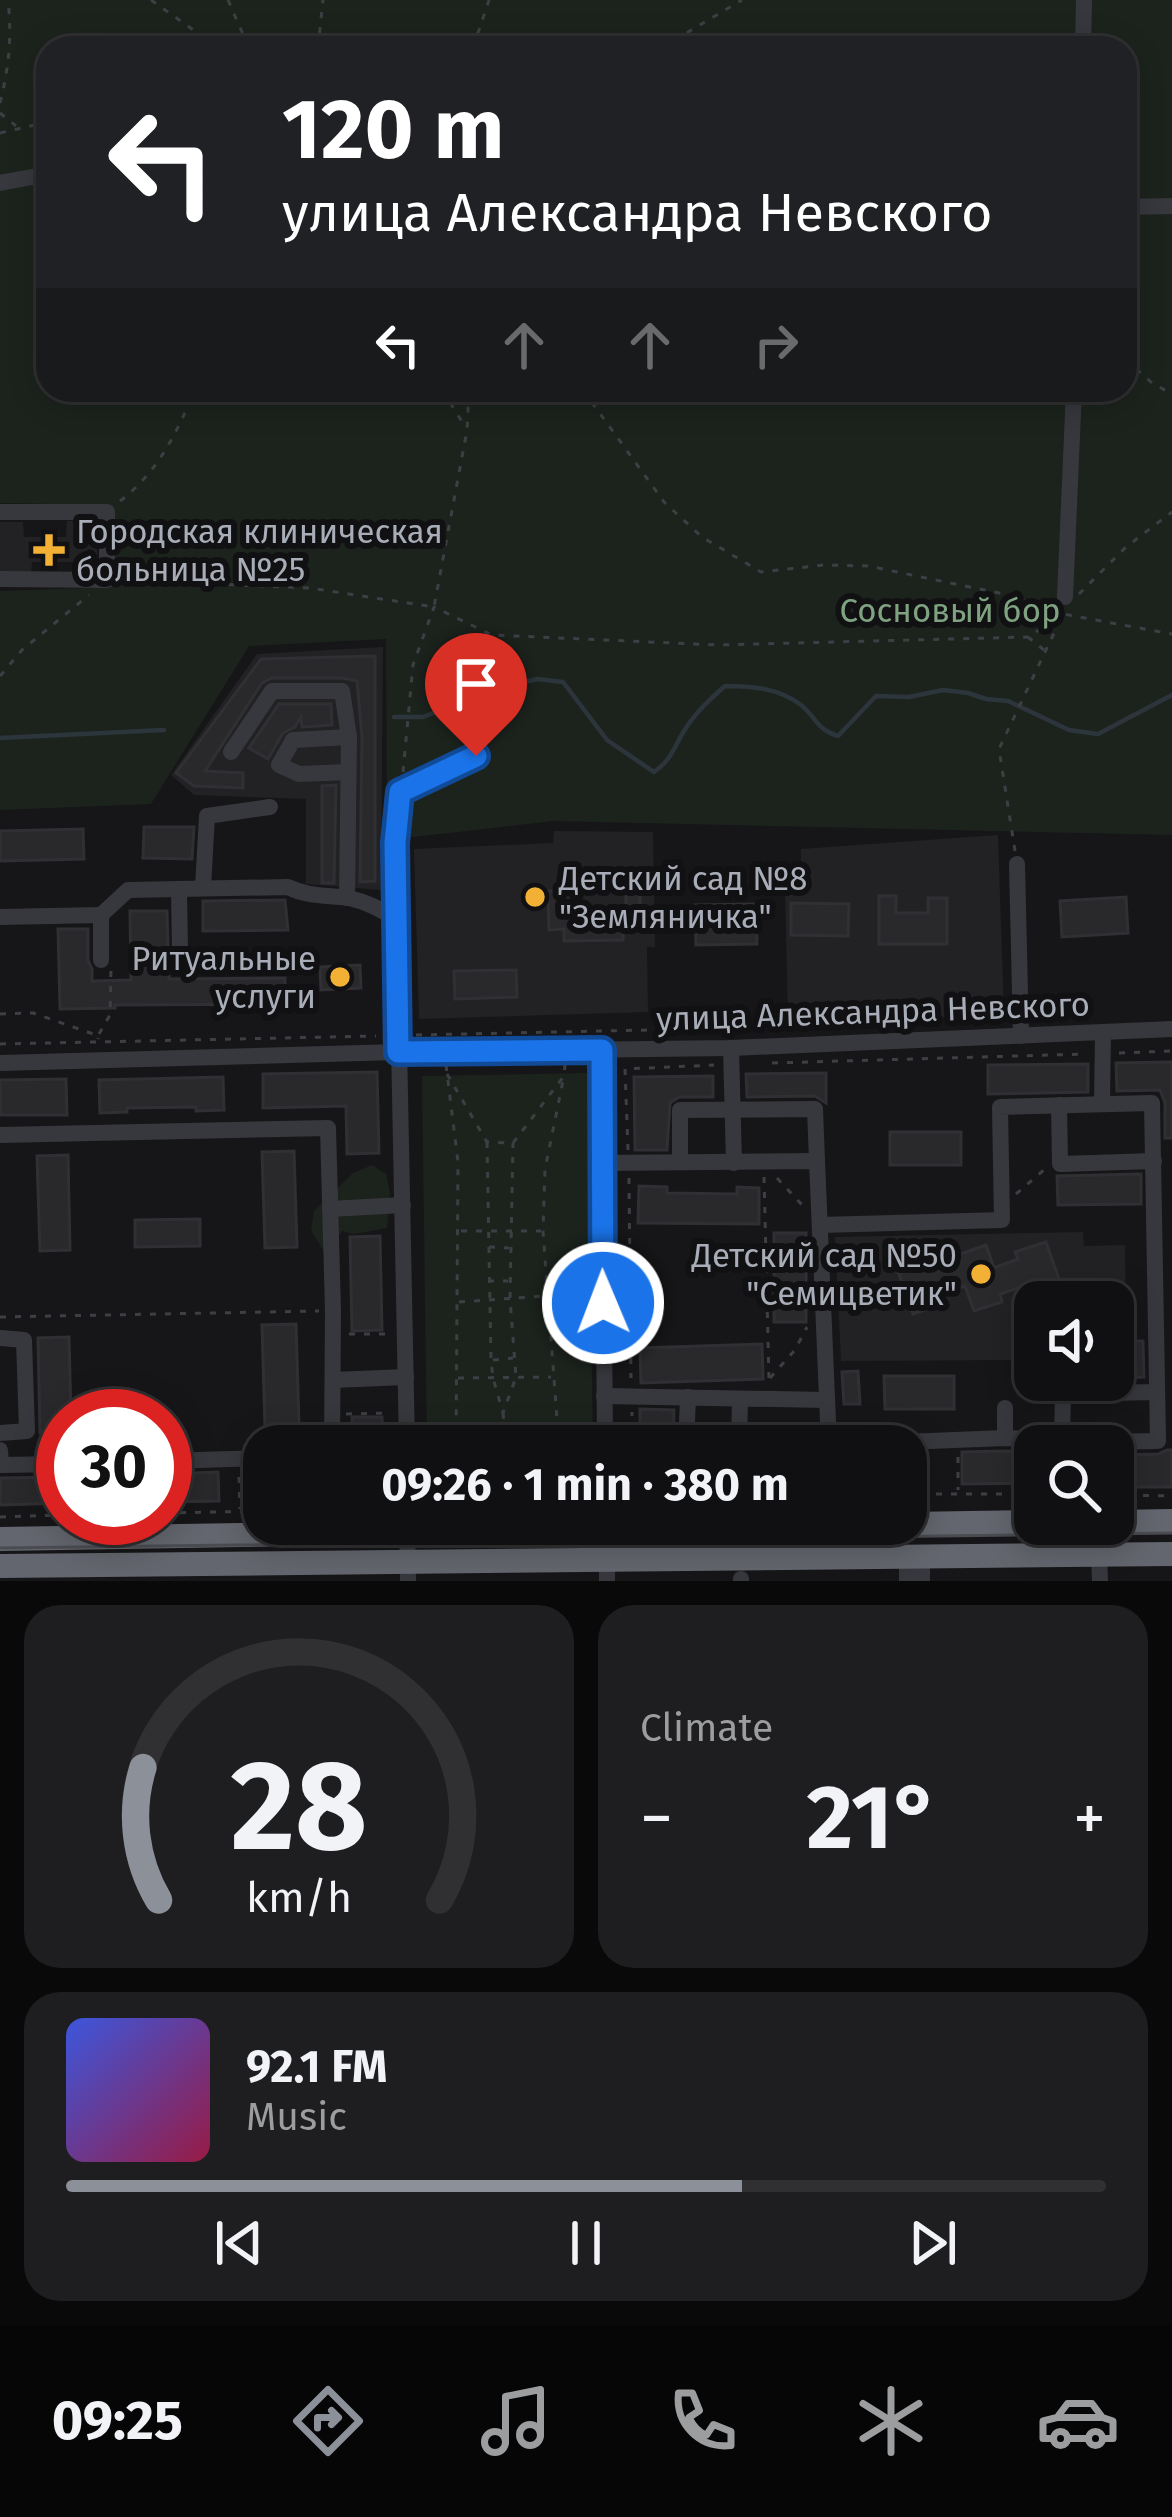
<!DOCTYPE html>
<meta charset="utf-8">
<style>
body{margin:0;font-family:"Fira Sans",sans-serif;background:#1e1e20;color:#f1f3f6;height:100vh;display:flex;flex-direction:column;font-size:45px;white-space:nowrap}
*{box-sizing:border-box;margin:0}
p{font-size:39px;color:#9c9d9f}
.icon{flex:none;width:66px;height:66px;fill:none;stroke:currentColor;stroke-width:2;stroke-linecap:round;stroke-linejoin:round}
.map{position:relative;height:1581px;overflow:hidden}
.side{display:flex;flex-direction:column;gap:24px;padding:24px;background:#09090a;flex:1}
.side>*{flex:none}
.banner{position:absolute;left:36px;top:36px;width:1101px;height:366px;border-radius:36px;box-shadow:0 6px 30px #0003,0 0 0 3px #303032;background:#202124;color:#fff;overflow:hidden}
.buttons{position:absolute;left:1014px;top:1281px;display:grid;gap:24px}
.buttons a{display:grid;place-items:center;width:120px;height:120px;border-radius:24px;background:#101012;box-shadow:0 6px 30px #0003,0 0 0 3px #303032;font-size:60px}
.speed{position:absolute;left:36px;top:1389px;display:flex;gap:24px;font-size:60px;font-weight:700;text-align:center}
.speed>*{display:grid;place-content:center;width:156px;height:156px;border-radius:50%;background:#101012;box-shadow:0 6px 30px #0003,0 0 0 3px #303032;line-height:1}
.speed .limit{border:18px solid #d22;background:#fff;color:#111}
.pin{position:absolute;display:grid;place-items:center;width:102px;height:102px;color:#fff;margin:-123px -51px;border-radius:50% 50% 50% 0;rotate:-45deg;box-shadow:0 0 12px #0007}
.pin .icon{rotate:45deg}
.me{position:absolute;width:132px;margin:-66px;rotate:359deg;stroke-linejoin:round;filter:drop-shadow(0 0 9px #0008)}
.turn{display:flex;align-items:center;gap:42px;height:252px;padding:0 48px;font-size:54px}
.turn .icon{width:156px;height:156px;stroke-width:2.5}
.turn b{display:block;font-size:84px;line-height:102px}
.lanes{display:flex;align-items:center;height:114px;padding:0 48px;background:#0003;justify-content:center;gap:60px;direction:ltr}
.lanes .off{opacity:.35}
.big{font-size:90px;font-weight:700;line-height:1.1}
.side .widget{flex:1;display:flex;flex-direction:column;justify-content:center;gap:18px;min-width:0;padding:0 42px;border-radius:36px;background:#1e1e20}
.side .dial{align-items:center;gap:0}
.dial svg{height:312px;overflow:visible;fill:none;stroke:#303032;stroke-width:7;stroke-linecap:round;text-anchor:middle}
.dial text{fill:#f1f3f6;stroke:none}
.song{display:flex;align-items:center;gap:36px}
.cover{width:144px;height:144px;border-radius:18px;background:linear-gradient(135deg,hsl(230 70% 55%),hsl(340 70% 35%))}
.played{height:12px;border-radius:6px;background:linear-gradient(90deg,#8c9099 65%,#303032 65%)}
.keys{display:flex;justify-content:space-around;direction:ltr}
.heat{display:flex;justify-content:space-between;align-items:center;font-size:66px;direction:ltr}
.side .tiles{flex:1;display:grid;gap:24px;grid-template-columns:1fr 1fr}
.widget:last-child{grid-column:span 2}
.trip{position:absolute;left:243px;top:1425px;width:684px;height:120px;border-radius:36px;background:#101012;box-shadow:0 6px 30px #0003,0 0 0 3px #303032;font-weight:700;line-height:120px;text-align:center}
.tabs{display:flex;height:192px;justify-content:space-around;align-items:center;background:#060607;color:#9c9d9f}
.tabs .icon{width:84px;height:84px}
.tabs .on{color:#8c9099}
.tabs b{font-size:54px;color:#f1f3f6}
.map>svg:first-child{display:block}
.built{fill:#222225}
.green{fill:#1c231d;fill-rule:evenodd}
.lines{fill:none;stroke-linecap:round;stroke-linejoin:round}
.stream{stroke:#2c353c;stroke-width:4.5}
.building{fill:#29292c;stroke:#303034;stroke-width:3}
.path{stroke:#3d3f44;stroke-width:3;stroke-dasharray:6 9;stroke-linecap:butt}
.minor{stroke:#37383d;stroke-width:16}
.highway{stroke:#63666e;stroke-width:24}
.tram{stroke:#4a4c52;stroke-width:3}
.route-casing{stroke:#114b97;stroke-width:30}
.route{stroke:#1a73e8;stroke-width:21}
.poi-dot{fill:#f2b134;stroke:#111113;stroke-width:4.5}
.labels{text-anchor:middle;stroke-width:12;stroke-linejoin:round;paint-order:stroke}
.poi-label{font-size:33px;fill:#a8adb8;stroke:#111113;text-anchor:start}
.park-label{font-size:33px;fill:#7fa381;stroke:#111113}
.street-label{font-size:33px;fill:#a8adb8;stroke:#111113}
</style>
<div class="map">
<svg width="1172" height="1581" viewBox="0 0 1172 1581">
<rect width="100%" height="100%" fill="#161618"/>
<!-- built -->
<g class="built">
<path d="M67 521H97V573H74L73 562H32L31 575H0V522H23L24 537H66Z"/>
<path d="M383 647 381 890 306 884V799L194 795 171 775 257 654Z"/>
<path d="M554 831 653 832 655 947H647L648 1012 419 1019 414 849 553 843Z"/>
<path d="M998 835 1004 1016 788 1020 785 887 801 878V849Z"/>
<path d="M1083 1232 1084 1246 1125 1245 1126 1323H1113V1302H1035V1325H1012V1360L841 1361 835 1237Z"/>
</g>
<!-- green -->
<g class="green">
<path d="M0 0H1172V835L553 821 387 840 386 639 249 646 151 804 0 810V591L115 587 111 505 0 503ZM48 48H1125V390H48Z"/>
<path d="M587 1073 593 1446H427L422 1076Z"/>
<path d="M372 1165 386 1174 390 1193 387 1228 354 1234 342 1231 337 1239 323 1250 311 1230 314 1211 353 1173Z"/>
</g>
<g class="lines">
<!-- stream -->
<g class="stream">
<path d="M394 717H423L464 701 495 693 513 685 537 679 563 682 607 740 654 772C672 759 673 749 684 731 695 713 709 700 725 686 752 686 779 688 801 705 817 718 816 729 838 736L876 696 909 697 943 690 968 693 986 699 1008 701 1069 730 1098 734 1172 695"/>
<path d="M0 738 164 730"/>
</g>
</g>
<!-- building -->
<g class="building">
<path d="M375 656V881L360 882 362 737 357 681 342 678H272L262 683 205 771 243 773V788L194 786 176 773 261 659Z"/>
<path d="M279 704H331L332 725 302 727 301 717 295 727 283 733 268 759 249 748Z"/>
<path d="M336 785 334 883H322V786Z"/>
<path d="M144 827H194L192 859 143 858Z"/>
<path d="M83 829 84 859 0 861V831Z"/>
<path d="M548 891H565V912L626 911V891H640V929L623 930V940L564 941V929L549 930Z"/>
<path d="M879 896H896V913H928V898H947V944H879Z"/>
<path d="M1126 897 1128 933 1062 937 1060 901Z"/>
<path d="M203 901 285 900 288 930 203 931Z"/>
<path d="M791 903 849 904 848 936 791 935Z"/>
<path d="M756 904 757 944 696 945 695 905Z"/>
<path d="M130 911H167L169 979 285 978V1004L115 1005V1008L60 1009 58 929H88V960L92 969V981L131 980Z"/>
<path d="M360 965 361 988 321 990 320 967Z"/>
<path d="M516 970 517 997 455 999 454 971Z"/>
<path d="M1172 1062V1138H1165V1103L1160 1090 1117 1091 1116 1063Z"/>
<path d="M1088 1064V1092L988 1094V1065Z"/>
<path d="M377 1072 379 1153 347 1154 346 1106 263 1108V1074Z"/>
<path d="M826 1073V1103L815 1096 747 1097 746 1074Z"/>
<path d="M713 1076V1097H679L670 1103 667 1150H635L634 1077Z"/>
<path d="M223 1077 224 1110 196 1111V1107L127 1108V1112L100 1113 99 1080Z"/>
<path d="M66 1079 67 1115H0V1080Z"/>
<rect x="890" y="1132" width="71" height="33"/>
<path d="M294 1151 297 1247 265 1248 262 1152Z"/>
<path d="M68 1155 70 1250 40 1251 37 1156Z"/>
<path d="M1141 1174V1204L1058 1205 1057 1176Z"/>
<path d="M639 1186 667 1187V1193L737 1194V1187L759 1188V1224L638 1223Z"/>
<path d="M200 1219V1246L135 1247V1220Z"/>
<rect x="774" y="1233" width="32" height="89"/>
<path d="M380 1236 382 1330 352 1331 350 1237Z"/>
<path d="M1046 1242 1067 1302H1033L1027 1285 1000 1294 1002 1302 974 1311 965 1286 940 1295 943 1303 913 1314 893 1257 923 1246 932 1271 960 1261 958 1255 986 1245 994 1268 1018 1259 1015 1252Z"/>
<path d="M296 1324 299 1426 265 1427 262 1325Z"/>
<path d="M69 1337 71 1416H63V1432L40 1433 38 1338Z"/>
<path d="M1113 1341H1143L1144 1377 1113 1378Z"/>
<path d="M762 1344 763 1379 641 1383 640 1348Z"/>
<path d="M858 1371 860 1404H844L842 1372Z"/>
<path d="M884 1376H954V1409H885Z"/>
<path d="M640 1409 674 1410 673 1446H640Z"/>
<path d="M352 1417H382L383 1446H353Z"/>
<path d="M1167 1450H1172V1487H1119V1455L1158 1454Z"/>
<path d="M1005 1451 1035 1452V1483L962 1484V1452Z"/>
<path d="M218 1472 219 1501 165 1502V1474Z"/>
<path d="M63 1477V1503L0 1505V1478Z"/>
</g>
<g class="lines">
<!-- path -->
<g class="path">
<path d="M151 0 219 48"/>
<path d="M228 0 249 48"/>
<path d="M318 48 323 0"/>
<path d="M473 48 489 0"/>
<path d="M661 48 742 0"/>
<path d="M0 103C9 67 12 37 8 0"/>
<path d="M0 113 16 126"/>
<path d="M0 133 48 122"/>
<path d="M1125 359 1152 383 1172 394"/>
<path d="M442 390 466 428"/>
<path d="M583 390 664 502 702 537 761 572 824 565 868 566 1004 594 1063 614 1172 634"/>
<path d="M120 501C158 472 176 434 195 390"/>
<path d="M123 580 310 588 434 607 467 430 469 390"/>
<path d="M1079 594 1126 547 1172 512"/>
<path d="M1044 650 1028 637 1062 615"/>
<path d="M0 676 22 650 89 595"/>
<path d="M403 772 413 665 434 607 492 635 718 645 1028 637"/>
<path d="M1015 851 999 749 1064 612"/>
<path d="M0 1014 33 1013 99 1036 98 1039"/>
<path d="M99 1034 110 1015 111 969"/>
<path d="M416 1035 880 1025"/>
<path d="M0 1044 376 1036"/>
<path d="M1119 1053 1172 1051"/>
<path d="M772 1063 1086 1054"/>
<path d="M446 1065 458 1162 456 1446"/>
<path d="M447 1074 487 1142 513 1143 564 1076 565 1065"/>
<path d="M487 1142 491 1360 493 1378 503 1413 516 1377 510 1299 513 1143"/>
<path d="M628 1150 625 1069 714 1065"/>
<path d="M764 1177 769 1380"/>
<path d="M629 1178 631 1378"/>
<path d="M777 1178 803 1206"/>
<path d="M1016 1194 1045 1169"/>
<path d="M461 1231H541"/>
<path d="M489 1247 509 1248"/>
<path d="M488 1281H508"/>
<path d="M459 1302 545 1296"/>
<path d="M0 1317 319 1311"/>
<path d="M349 1334H388"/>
<path d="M493 1360 513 1358"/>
<path d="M458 1378 551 1377"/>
<path d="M770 1378 795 1350 807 1327"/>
<path d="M503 1413 506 1446"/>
<path d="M346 1414 390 1413"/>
<path d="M559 1446 543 1231 545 1169 564 1076"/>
<path d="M631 1446 632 1412"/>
<path d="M958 1457V1490"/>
<path d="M906 1472 923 1457"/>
<path d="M239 1477 240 1509"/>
<path d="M906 1494H1035"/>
<path d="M1113 1495 1172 1496"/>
<path d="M165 1513 264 1511"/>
<path d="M0 1517 63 1515"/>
</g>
<!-- minor -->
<g class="minor">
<path d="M1083 48 1084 0"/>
<path d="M0 183 48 174"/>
<path d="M1125 207 1172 206"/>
<path d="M0 512H107V580L0 579"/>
<path d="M1065 597 1074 390"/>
<path d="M231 752 272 691H342L349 737 347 898"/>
<path d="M348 772 299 774 279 765 293 740 349 737"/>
<path d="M1017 864 1021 1036"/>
<path d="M203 887 207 816 270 807"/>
<path d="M179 891 180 952"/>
<path d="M0 917 101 915"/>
<path d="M101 960V915L128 890 288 887C308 897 327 895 349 898 367 902 380 909 396 919"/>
<path d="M731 1048 734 1163"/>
<path d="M602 1050 605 1446"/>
<path d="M0 1063 398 1052 731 1048 1172 1029"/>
<path d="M1102 1104 1103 1032"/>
<path d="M1059 1105 1060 1164 1154 1161"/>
<path d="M0 1135 328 1128 333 1311 332 1446"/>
<path d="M680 1162V1110L815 1109 817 1161"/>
<path d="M602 1163 817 1161 829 1445 712 1446"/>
<path d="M330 1209 403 1205"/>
<path d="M820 1225 1002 1220 1000 1107 1152 1103 1158 1441 1108 1442 1005 1438 829 1445"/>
<path d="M0 1338 24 1340 27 1431 0 1433"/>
<path d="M333 1380 406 1377"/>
<path d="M604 1396 826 1400"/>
<path d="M1005 1438V1408"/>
<path d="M1062 1440 1063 1394 1157 1392"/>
<path d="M407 1446 395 843 400 792 475 756"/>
<path d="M686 1446 688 1397"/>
<path d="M739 1446 740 1399"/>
<path d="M0 1450 1 1465 63 1464"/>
<path d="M165 1461 264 1458"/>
<path d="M607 1524V1581"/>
<path d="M407 1525 408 1581"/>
<path d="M907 1555V1581"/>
<path d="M922 1555V1581"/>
<path d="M1099 1555 1100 1581"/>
<path d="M741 1579V1581"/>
</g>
<!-- highway -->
<g class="highway">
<path d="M1113 1522 1172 1521"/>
<path d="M906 1524 1035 1522"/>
<path d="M0 1539 895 1524"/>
<path d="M0 1566 1172 1554"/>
</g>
<!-- tram -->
<path class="tram" d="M0 1548 1172 1533"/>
</g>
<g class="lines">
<!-- route casing -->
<g class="route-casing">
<path id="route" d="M476 756 400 792 395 843 398 1052 602 1050 603 1303"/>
</g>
<!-- route -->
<use href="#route" class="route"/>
</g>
<!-- markers -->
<g class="poi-dot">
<path d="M43 532h12v12h12v12h-12v12h-12v-12h-12v-12h12z"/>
<circle cx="535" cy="897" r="12"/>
<circle cx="340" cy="977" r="12"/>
<circle cx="981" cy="1274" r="12"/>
</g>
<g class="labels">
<!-- poi labels -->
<g class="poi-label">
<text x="76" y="543">Городская клиническая<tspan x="76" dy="38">больница №25</tspan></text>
<text x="559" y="890">Детский сад №8<tspan x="559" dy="38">"Земляничка"</tspan></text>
<text x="316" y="970" text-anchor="end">Ритуальные<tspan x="316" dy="38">услуги</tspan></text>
<text x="957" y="1267" text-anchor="end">Детский сад №50<tspan x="957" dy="38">"Семицветик"</tspan></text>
</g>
<!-- park labels -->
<g class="park-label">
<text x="950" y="622">Сосновый бор</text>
</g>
<!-- street labels -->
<g class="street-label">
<text transform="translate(873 1011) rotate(-2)" y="12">улица Александра Невского</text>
</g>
</g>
</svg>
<div class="buttons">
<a><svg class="icon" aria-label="sound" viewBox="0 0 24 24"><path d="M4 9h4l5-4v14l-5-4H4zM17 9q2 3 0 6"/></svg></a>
<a><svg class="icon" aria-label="search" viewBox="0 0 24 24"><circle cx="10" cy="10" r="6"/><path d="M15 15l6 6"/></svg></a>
</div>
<div class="speed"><div class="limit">30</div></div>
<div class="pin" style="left:476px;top:756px;background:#d93025"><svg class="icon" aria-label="arrive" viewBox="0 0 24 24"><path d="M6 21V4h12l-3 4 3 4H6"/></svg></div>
<svg class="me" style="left:603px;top:1303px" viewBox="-20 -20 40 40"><circle r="17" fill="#1a73e8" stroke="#fff" stroke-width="3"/><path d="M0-11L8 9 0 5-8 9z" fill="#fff"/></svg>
<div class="trip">09:26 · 1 min · 380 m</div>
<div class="banner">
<div class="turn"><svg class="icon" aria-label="left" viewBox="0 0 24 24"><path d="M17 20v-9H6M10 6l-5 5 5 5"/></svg><div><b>120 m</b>улица Александра Невского</div></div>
<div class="lanes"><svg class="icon" aria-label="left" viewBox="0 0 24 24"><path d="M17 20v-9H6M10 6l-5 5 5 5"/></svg><svg class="icon off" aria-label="ahead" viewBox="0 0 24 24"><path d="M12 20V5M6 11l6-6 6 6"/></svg><svg class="icon off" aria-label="ahead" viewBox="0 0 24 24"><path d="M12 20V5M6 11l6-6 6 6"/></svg><svg class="icon off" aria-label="right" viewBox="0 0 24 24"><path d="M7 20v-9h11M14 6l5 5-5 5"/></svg></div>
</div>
</div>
<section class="side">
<div class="tiles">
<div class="widget dial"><svg viewBox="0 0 100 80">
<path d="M14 69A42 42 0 1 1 86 69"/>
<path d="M14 69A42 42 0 0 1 10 35" stroke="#8c9099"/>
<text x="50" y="56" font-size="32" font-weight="700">28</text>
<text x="50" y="72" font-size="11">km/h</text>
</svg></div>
<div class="widget"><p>Climate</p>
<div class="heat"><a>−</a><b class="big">21°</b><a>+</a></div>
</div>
<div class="widget">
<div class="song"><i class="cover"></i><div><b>92.1 FM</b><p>Music</p></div></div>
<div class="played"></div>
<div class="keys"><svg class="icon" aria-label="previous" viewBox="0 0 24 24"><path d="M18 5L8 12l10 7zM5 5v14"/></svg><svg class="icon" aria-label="pause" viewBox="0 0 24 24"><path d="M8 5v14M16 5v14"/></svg><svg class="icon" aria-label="next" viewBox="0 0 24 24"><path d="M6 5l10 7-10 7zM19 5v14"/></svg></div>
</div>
</div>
</section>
<nav class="tabs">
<b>09:25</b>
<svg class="icon on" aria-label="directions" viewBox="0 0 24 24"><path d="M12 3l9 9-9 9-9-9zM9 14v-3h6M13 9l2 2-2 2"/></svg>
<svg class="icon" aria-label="music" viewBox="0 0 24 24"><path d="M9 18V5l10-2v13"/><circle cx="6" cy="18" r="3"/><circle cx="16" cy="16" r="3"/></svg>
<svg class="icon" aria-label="phone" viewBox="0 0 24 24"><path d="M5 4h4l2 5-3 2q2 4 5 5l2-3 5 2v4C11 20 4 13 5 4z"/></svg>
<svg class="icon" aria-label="climate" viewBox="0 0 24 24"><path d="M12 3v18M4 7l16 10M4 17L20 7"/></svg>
<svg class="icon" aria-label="car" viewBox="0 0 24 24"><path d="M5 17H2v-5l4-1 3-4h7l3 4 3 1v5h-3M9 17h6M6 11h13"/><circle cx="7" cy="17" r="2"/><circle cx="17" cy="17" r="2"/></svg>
</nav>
